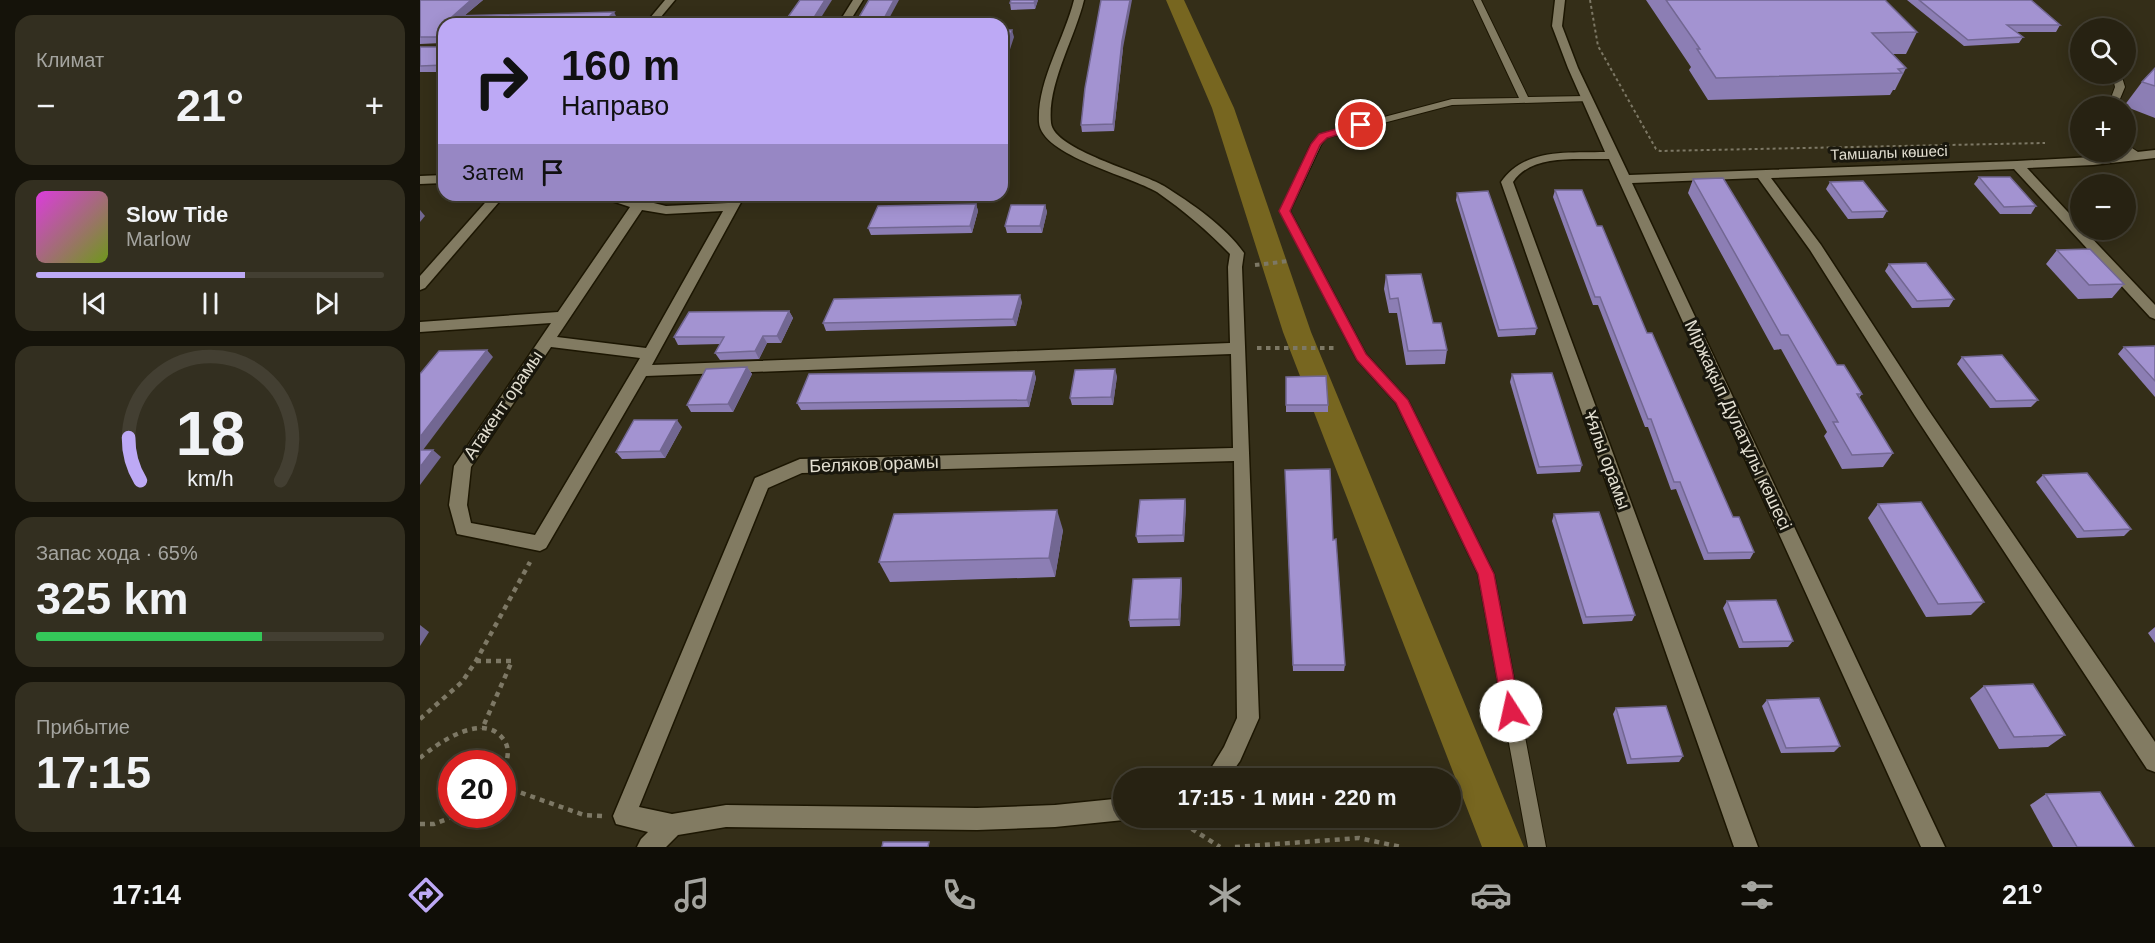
<!DOCTYPE html>
<html lang="ru">
<meta charset="utf-8">
<style>
body{margin:0;font-family:Arial,sans-serif;background:#332f20;color:#f1f3f6;height:100vh;display:flex;flex-direction:column;font-size:22px;white-space:nowrap}
*{box-sizing:border-box;margin:0}
p{font-size:20px;color:#a4a49f}
.icon{flex:none;width:33px;height:33px;fill:none;stroke:currentColor;stroke-width:2;stroke-linecap:round;stroke-linejoin:round}
.map{position:relative;flex:1;overflow:hidden}
.panel{display:flex;flex-direction:column;gap:15px;padding:15px;background:#15130a;width:420px}
.panel>*{flex:none}
.hud{position:absolute;left:18px;top:18px;width:570px;height:183px;border-radius:18px;box-shadow:0 3px 15px #0003,0 0 0 2px #433f32;background:#bda9f5;color:#111;overflow:hidden}
.tools{position:absolute;left:1650px;top:18px;display:grid;gap:12px}
.tools a{display:grid;place-items:center;width:66px;height:66px;border-radius:50%;background:#272212;box-shadow:0 3px 15px #0003,0 0 0 2px #433f32;font-size:30px}
.speed{position:absolute;left:18px;top:750px;display:flex;gap:12px;font-size:30px;font-weight:700;text-align:center}
.speed>*{display:grid;place-content:center;width:78px;height:78px;border-radius:50%;background:#272212;box-shadow:0 3px 15px #0003,0 0 0 2px #433f32;line-height:1}
.speed .limit{border:9px solid #d22;background:#fff;color:#111}
.pin{position:absolute;display:grid;place-items:center;width:51px;height:51px;color:#fff;margin:-26px;border:3px solid #fff;border-radius:50%;box-shadow:0 2px 6px #0007}
.me{position:absolute;width:66px;margin:-33px;rotate:350deg;stroke-linejoin:round;filter:drop-shadow(0 0 4px #0008)}
.turn{display:flex;align-items:center;gap:21px;height:126px;padding:0 24px;font-size:27px}
.turn .icon{width:78px;height:78px;stroke-width:2.5}
.turn b{display:block;font-size:42px;line-height:51px}
.then{display:flex;align-items:center;height:57px;padding:0 24px;background:#0003;gap:12px;font-size:22px}
.big{font-size:45px;font-weight:600;line-height:1.1}
.panel .tile{flex:1;display:flex;flex-direction:column;justify-content:center;gap:9px;min-width:0;padding:0 21px;border-radius:18px;background:#332f20}
.panel .dial{align-items:center;gap:0}
.dial svg{height:156px;overflow:visible;fill:none;stroke:#433f32;stroke-width:7;stroke-linecap:round;text-anchor:middle}
.dial text{fill:#f1f3f6;stroke:none}
.song{display:flex;align-items:center;gap:18px}
.cover{width:72px;height:72px;border-radius:9px;background:linear-gradient(135deg,hsl(300 70% 55%),hsl(80 70% 35%))}
.played{height:6px;border-radius:3px;background:linear-gradient(90deg,#bda9f5 60%,#433f32 60%)}
.keys{display:flex;justify-content:space-around;direction:ltr}
.heat{display:flex;justify-content:space-between;align-items:center;font-size:33px;direction:ltr}
.charge{height:9px;border-radius:4px;background:linear-gradient(90deg,#34c759 65%,#433f32 0)}
.trip{position:absolute;left:693px;top:768px;width:348px;height:60px;border-radius:30px;background:#272212;box-shadow:0 3px 15px #0003,0 0 0 2px #433f32;font-weight:600;line-height:60px;text-align:center}
.menu{display:flex;height:96px;justify-content:space-around;align-items:center;background:#100e07;color:#a4a49f}
.menu .icon{width:42px;height:42px}
.menu .active{color:#bda9f5}
.menu b{font-size:27px;color:#f1f3f6}
main{display:flex;flex:1;min-height:0}
.map>svg:first-child{display:block}
.lines{fill:none;stroke-linecap:round;stroke-linejoin:round}
.canal{fill:#776620;fill-rule:evenodd}
.service-casing{stroke:#1c1602;stroke-width:2}
.minor-casing{stroke:#1c1602;stroke-width:3}
.tertiary-casing{stroke:#1c1602;stroke-width:3}
.path-far2{stroke:#7d7865;stroke-width:2;stroke-dasharray:3 3;stroke-linecap:butt}
.path-far1{stroke:#7d7865;stroke-width:4;stroke-dasharray:4.5 4.5;stroke-linecap:butt}
.path{stroke:#7d7865;stroke-width:4.5;stroke-dasharray:5 5;stroke-linecap:butt}
.service{fill:#827b62;fill-rule:evenodd}
.minor{fill:#827b62;fill-rule:evenodd}
.tertiary{fill:#827b62;fill-rule:evenodd}
.wall{fill:#8c7eb4}
.shaded-wall{fill:#726792}
.building{fill:#a393d1;stroke:#726792;stroke-width:1.5}
.route{fill:#e11d48;stroke:#92132f;stroke-width:1.5}
.labels{text-anchor:middle;stroke-width:6;stroke-linejoin:round;paint-order:stroke}
.far-street-label{font-size:15px;fill:#e3dfd1;stroke:#19170d}
.street-label{font-size:18px;fill:#e3dfd1;stroke:#19170d}
</style>
<main>
<section class="panel">
<div class="tile"><p>Климат</p>
<div class="heat"><a>−</a><b class="big">21°</b><a>+</a></div>
</div>
<div class="tile">
<div class="song"><i class="cover"></i><div><b>Slow Tide</b><p>Marlow</p></div></div>
<div class="played"></div>
<div class="keys"><svg class="icon" aria-label="previous" viewBox="0 0 24 24"><path d="M18 5L8 12l10 7zM5 5v14"/></svg><svg class="icon" aria-label="pause" viewBox="0 0 24 24"><path d="M8 5v14M16 5v14"/></svg><svg class="icon" aria-label="next" viewBox="0 0 24 24"><path d="M6 5l10 7-10 7zM19 5v14"/></svg></div>
</div>
<div class="tile dial"><svg viewBox="0 0 100 80">
<path d="M14 69A42 42 0 1 1 86 69"/>
<path d="M14 69A42 42 0 0 1 8 47" stroke="#bda9f5"/>
<text x="50" y="56" font-size="32" font-weight="700">18</text>
<text x="50" y="72" font-size="11">km/h</text>
</svg></div>
<div class="tile"><p>Запас хода · 65%</p><b class="big">325 km</b><div class="charge"></div></div>
<div class="tile"><p>Прибытие</p><b class="big">17:15</b></div>
</section>
<div class="map">
<svg width="1735" height="847" viewBox="0 0 1735 847">
<rect width="100%" height="100%" fill="#342e18"/>
<g class="lines">
<!-- canal -->
<path class="canal" d="M746 0H764L814 108 891 332 1104 847H1062L863 332 792 108Z"/>
<!-- service casing -->
<g class="service-casing">
<g id="service">
<path d="M1053 0H1061L1108 97 1167 96 1172 99 1170 101 1032 105 906 138 901 145 870 211 946 354 988 400 1074 574 1126 847H1108L1058 574 976 403 937 360 860 211 891 144 900 134 1032 99 1099 98Z"/>
<path d="M1692 74H1701L1705 87 1697 106H1688L1695 87Z"/>
<path d="M1706 144 1721 154V158H1713L1705 152Z"/>
</g>
</g>
<!-- minor casing -->
<g class="minor-casing">
<g id="minor">
<path d="M433 0H443L428 24H418Z"/>
<path d="M654 0H664C655 38 627 84 631 123 634 150 721 172 744 186 771 203 805 226 824 253L822 267 839 718 820 761 808 778H785L804 747 817 718 814 461 382 473 348 488 219 807 252 814 306 805 557 808 635 805 704 798V818H711L704 820 635 827 557 830 306 827 258 835 246 847H217L221 839 228 832 196 824 193 816 335 478 380 459 813 448 811 354 226 376 126 548 120 551 37 534 29 505 34 466 131 323 0 332V322L138 312 210 207 183 198 182 195H201L246 206 308 203 313 195H325L232 365 810 343 808 267 810 254C788 231 763 210 737 192 711 176 621 156 619 122 617 81 644 40 654 0ZM222 210 246 214 303 211 226 348 137 337ZM131 347 220 358 115 535 51 523 47 505 51 467Z"/>
<path d="M1135 0H1145L1142 26 1158 68 1209 175 1597 161 1673 157 1735 150V158L1673 165 1607 168 1660 225V230H1664L1735 305V319L1730 317 1594 169 1351 178 1401 245 1507 408 1735 742V772L1727 769 1495 416 1390 250 1338 178 1212 183 1525 847H1501L1189 159C1158 160 1112 153 1093 182L1338 847H1314L1081 182C1104 148 1148 153 1185 152L1148 68 1132 26Z"/>
<path d="M24 175V183L0 184V176Z"/>
</g>
</g>
<!-- tertiary casing -->
<g class="tertiary-casing">
<g id="tertiary">
<path d="M245 0H255L235 24H225Z"/>
<path d="M72 195H85L5 288 0 290V276Z"/>
</g>
</g>
<!-- path-far2 -->
<path class="path-far2" d="M1170 0 1178 46 1236 149 1240 151 1625 143"/>
<!-- path-far1 -->
<g class="path-far1">
<path d="M835 265 869 261"/>
<path d="M837 348H916"/>
</g>
<!-- path -->
<g class="path">
<path d="M56 661H92L62 729"/>
<path d="M0 719 42 682 56 661 110 562"/>
<path d="M0 758C19 742 64 711 84 740 91 750 87 763 82 772"/>
<path d="M82 786 164 815 182 816"/>
<path d="M755 818 800 847"/>
<path d="M0 824H14L40 814"/>
<path d="M815 847 939 838 981 847"/>
</g>
<!-- service -->
<use href="#service" class="service"/>
<!-- minor -->
<use href="#minor" class="minor"/>
<!-- tertiary -->
<use href="#tertiary" class="tertiary"/>
</g>
<!-- wall -->
<g class="wall">
<path d="M0 0H63L45 15 197 18 192 24H24V72H0V47H20L22 44V43L0 44Z"/>
<path d="M618 0 615 9 591 10 590 3Z"/>
<path d="M1226 0H1465L1497 32 1486 54H1472L1486 68 1475 90H1473L1470 95 1288 100 1269 70 1271 67Z"/>
<path d="M1487 0H1611L1640 25 1636 32H1596L1603 37 1599 43 1544 46Z"/>
<path d="M703 48 694 131 662 132 661 125Z"/>
<path d="M1735 68V118L1704 106 1722 82Z"/>
<path d="M1559 177 1616 206 1611 214H1580L1554 184Z"/>
<path d="M1273 179 1417 365 1442 394 1439 398 1473 453 1463 467 1422 469 1404 436 1407 432 1361 349 1354 350 1268 193Z"/>
<path d="M1410 182 1467 211 1463 218 1428 219 1406 189Z"/>
<path d="M1135 190 1177 226 1313 517 1334 552 1330 559 1284 560 1256 489 1251 490 1228 427H1225L1178 305H1173L1133 197Z"/>
<path d="M1037 193 1117 328 1115 335 1078 337 1036 200Z"/>
<path d="M556 204 558 211 552 233 451 235 448 228Z"/>
<path d="M625 205 627 212 622 233H587L585 226Z"/>
<path d="M1637 250 1704 284 1692 298 1658 299 1626 264Z"/>
<path d="M1469 264 1534 299 1529 307 1492 308 1465 271Z"/>
<path d="M966 275 1013 323 1027 350 1025 364 986 365 977 313H969L964 289Z"/>
<path d="M602 302 596 326 406 331 403 323Z"/>
<path d="M369 311 373 318 361 343H347L339 359 300 360 295 353 300 344 258 345 254 337Z"/>
<path d="M1735 346V397L1698 354 1704 347Z"/>
<path d="M1542 357 1618 400 1611 407 1570 408 1537 364Z"/>
<path d="M327 367 332 374 313 412H271L267 405Z"/>
<path d="M614 371 616 378 609 407 381 410 377 403Z"/>
<path d="M1092 374 1162 465 1160 472 1117 474 1090 382Z"/>
<path d="M697 376 693 405H652L650 398Z"/>
<path d="M866 377 908 405V412H866Z"/>
<path d="M262 427 245 458 202 459 196 452Z"/>
<path d="M865 470 913 540 925 665 924 671H873Z"/>
<path d="M1623 475 1711 529 1704 536 1657 538 1616 482Z"/>
<path d="M765 499 766 506 764 542 718 543 716 536Z"/>
<path d="M1458 504 1564 602 1551 615 1506 617 1448 518Z"/>
<path d="M1134 514 1215 615 1212 621 1163 624 1132 521Z"/>
<path d="M643 530 635 577 470 582 459 562Z"/>
<path d="M761 578 762 585 760 626 710 627 709 620Z"/>
<path d="M1307 601 1373 641 1368 647 1319 648 1303 608Z"/>
<path d="M1735 627V643L1728 633Z"/>
<path d="M1564 686 1645 735 1628 747 1579 749 1550 698Z"/>
<path d="M1347 700 1420 746 1414 752 1361 753 1342 706Z"/>
<path d="M1196 708 1263 756 1259 762 1207 764 1193 714Z"/>
<path d="M1626 794 1714 847H1633L1610 805Z"/>
</g>
<!-- shaded-wall -->
<g class="shaded-wall">
<path d="M51 0H63L37 22 33 16Z"/>
<path d="M405 0H412L397 24H390Z"/>
<path d="M474 0H479L466 24H461Z"/>
<path d="M615 0H618L615 9 614 3Z"/>
<path d="M710 0H712L703 48 694 131 693 124 702 41Z"/>
<path d="M194 12 197 18 192 24H182Z"/>
<path d="M592 30 594 37 582 74V62Z"/>
<path d="M556 204 558 211 552 233 550 226Z"/>
<path d="M625 205 627 212 622 233 620 226Z"/>
<path d="M0 210 5 216 0 222Z"/>
<path d="M600 295 602 302 596 326 593 319Z"/>
<path d="M369 311 373 318 361 343 357 336Z"/>
<path d="M343 336 347 343 339 359 335 351Z"/>
<path d="M67 350 73 357 0 454V437Z"/>
<path d="M327 367 332 374 313 412 308 404Z"/>
<path d="M695 369 697 376 693 405 691 397Z"/>
<path d="M614 371 616 378 609 407 607 400Z"/>
<path d="M257 420 262 427 245 458 240 451Z"/>
<path d="M13 450 21 457 0 485V467Z"/>
<path d="M765 499 766 506 764 542 763 535Z"/>
<path d="M637 510 643 530 635 577 629 558Z"/>
<path d="M761 578 762 585 760 626 759 619Z"/>
<path d="M0 625 9 632 0 646Z"/>
</g>
<!-- building -->
<g class="building">
<path d="M0 0H51L33 16 194 12 182 24H24V65L0 66V47H20L22 44 21 37H0Z"/>
<path d="M380 0H405L390 24H363Z"/>
<path d="M449 0H474L461 24H435Z"/>
<path d="M591 0H615L614 3H590Z"/>
<path d="M681 0H710L702 41 693 124 661 125 665 88Z"/>
<path d="M1246 0H1465L1497 32 1452 33 1486 68 1478 69 1482 73 1296 78 1277 49H1280Z"/>
<path d="M1499 0H1611L1640 25H1587L1603 37 1548 40Z"/>
<path d="M582 30H592L582 62Z"/>
<path d="M1735 68V86L1722 82Z"/>
<path d="M1559 177H1590L1616 206 1584 207Z"/>
<path d="M1303 178 1417 365H1424L1442 394H1437L1473 453 1432 455 1413 422H1418L1368 335H1361L1273 179Z"/>
<path d="M1443 181 1467 211 1432 212 1410 182Z"/>
<path d="M1135 190H1162L1177 226H1182L1227 333H1232L1313 517H1319L1334 552 1288 553 1260 482H1254L1231 419H1228L1180 297H1175Z"/>
<path d="M1068 191 1117 328 1079 330 1037 193Z"/>
<path d="M556 204 550 226 448 228 458 206Z"/>
<path d="M591 205H625L620 226H585Z"/>
<path d="M1670 249 1704 284 1669 285 1637 250Z"/>
<path d="M1506 263 1534 299 1497 301 1469 264Z"/>
<path d="M1001 274 1013 323H1021L1027 350 988 351 978 298 970 299 966 275Z"/>
<path d="M600 295 593 319 403 323 414 299Z"/>
<path d="M369 311 357 336H343L335 351 295 353 304 337H254L269 312Z"/>
<path d="M1735 346V381L1704 347Z"/>
<path d="M67 350 0 437V374L19 351Z"/>
<path d="M1582 355 1618 400 1576 401 1542 357Z"/>
<path d="M327 367 308 404 267 405 286 369Z"/>
<path d="M695 369 691 397 650 398 655 370Z"/>
<path d="M614 371 607 400 377 403 389 374Z"/>
<path d="M1132 373 1162 465 1119 467 1092 374Z"/>
<path d="M906 376 908 405H866V377Z"/>
<path d="M214 420H257L240 451 196 452Z"/>
<path d="M0 450H13L0 467Z"/>
<path d="M910 469 913 540 916 539 925 665H873L865 470Z"/>
<path d="M1667 473 1711 529 1664 531 1623 475Z"/>
<path d="M765 499 763 535 716 536 720 500Z"/>
<path d="M1501 502 1564 602 1518 604 1458 504Z"/>
<path d="M637 510 629 558 459 562 474 514Z"/>
<path d="M1179 512 1215 615 1166 617 1134 514Z"/>
<path d="M761 578 759 619 709 620 713 579Z"/>
<path d="M1356 600 1373 641 1323 642 1307 601Z"/>
<path d="M1613 684 1645 735 1594 737 1564 686Z"/>
<path d="M1399 698 1420 746 1366 748 1347 700Z"/>
<path d="M1246 706 1263 756 1211 759 1196 708Z"/>
<path d="M1680 792 1714 847H1657L1626 794Z"/>
<path d="M463 842H509L508 847H462Z"/>
</g>
<!-- route -->
<path class="route" d="M941 122 944 123V127L907 138 900 145 870 211 946 354 988 400 1074 574 1100 711 1097 716 1091 719 1085 716 1083 711 1058 574 976 403 937 360 859 211 891 144 899 134Z"/>
<g class="labels">
<!-- far-street labels -->
<g class="far-street-label">
<text transform="translate(1469 153) rotate(-2)" y="5">Тамшалы көшесі</text>
</g>
<!-- street labels -->
<g class="street-label">
<text transform="translate(83 405) rotate(-56)" y="6">Атакент орамы</text>
<text transform="translate(1318 425) rotate(65)" y="6">Міржақып Дулатұлы көшесі</text>
<text transform="translate(1187 460) rotate(70)" y="6">Ұялы орамы</text>
<text transform="translate(454 464) rotate(-2)" y="6">Беляков орамы</text>
</g>
</g>
</svg>
<div class="tools">
<a><svg class="icon" aria-label="search" viewBox="0 0 24 24"><circle cx="10" cy="10" r="6"/><path d="M15 15l6 6"/></svg></a>
<a>+</a>
<a>−</a>
</div>
<div class="speed"><div class="limit">20</div></div>
<div class="pin" style="left:941px;top:125px;background:#d93025"><svg class="icon" aria-label="arrive" viewBox="0 0 24 24"><path d="M6 21V4h12l-3 4 3 4H6"/></svg></div>
<svg class="me" style="left:1091px;top:711px" viewBox="-20 -20 40 40"><circle r="19" fill="#fff"/><path d="M0-13L10 11 0 6-10 11z" fill="#e11d48"/></svg>
<div class="trip">17:15 · 1 мин · 220 m</div>
<div class="hud">
<div class="turn"><svg class="icon" aria-label="right" viewBox="0 0 24 24"><path d="M7 20v-9h11M14 6l5 5-5 5"/></svg><div><b>160 m</b>Направо</div></div>
<div class="then">Затем<svg class="icon" aria-label="arrive" viewBox="0 0 24 24"><path d="M6 21V4h12l-3 4 3 4H6"/></svg></div>
</div>
</div>
</main>
<nav class="menu">
<b>17:14</b>
<svg class="icon active" aria-label="directions" viewBox="0 0 24 24"><path d="M12 3l9 9-9 9-9-9zM9 14v-3h6M13 9l2 2-2 2"/></svg>
<svg class="icon" aria-label="music" viewBox="0 0 24 24"><path d="M9 18V5l10-2v13"/><circle cx="6" cy="18" r="3"/><circle cx="16" cy="16" r="3"/></svg>
<svg class="icon" aria-label="phone" viewBox="0 0 24 24"><path d="M5 4h4l2 5-3 2q2 4 5 5l2-3 5 2v4C11 20 4 13 5 4z"/></svg>
<svg class="icon" aria-label="climate" viewBox="0 0 24 24"><path d="M12 3v18M4 7l16 10M4 17L20 7"/></svg>
<svg class="icon" aria-label="car" viewBox="0 0 24 24"><path d="M5 17H2v-5l4-1 3-4h7l3 4 3 1v5h-3M9 17h6M6 11h13"/><circle cx="7" cy="17" r="2"/><circle cx="17" cy="17" r="2"/></svg>
<svg class="icon" aria-label="filters" viewBox="0 0 24 24"><path d="M4 7h16M4 17h16"/><circle cx="9" cy="7" r="2"/><circle cx="15" cy="17" r="2"/></svg>
<b>21°</b>
</nav>
